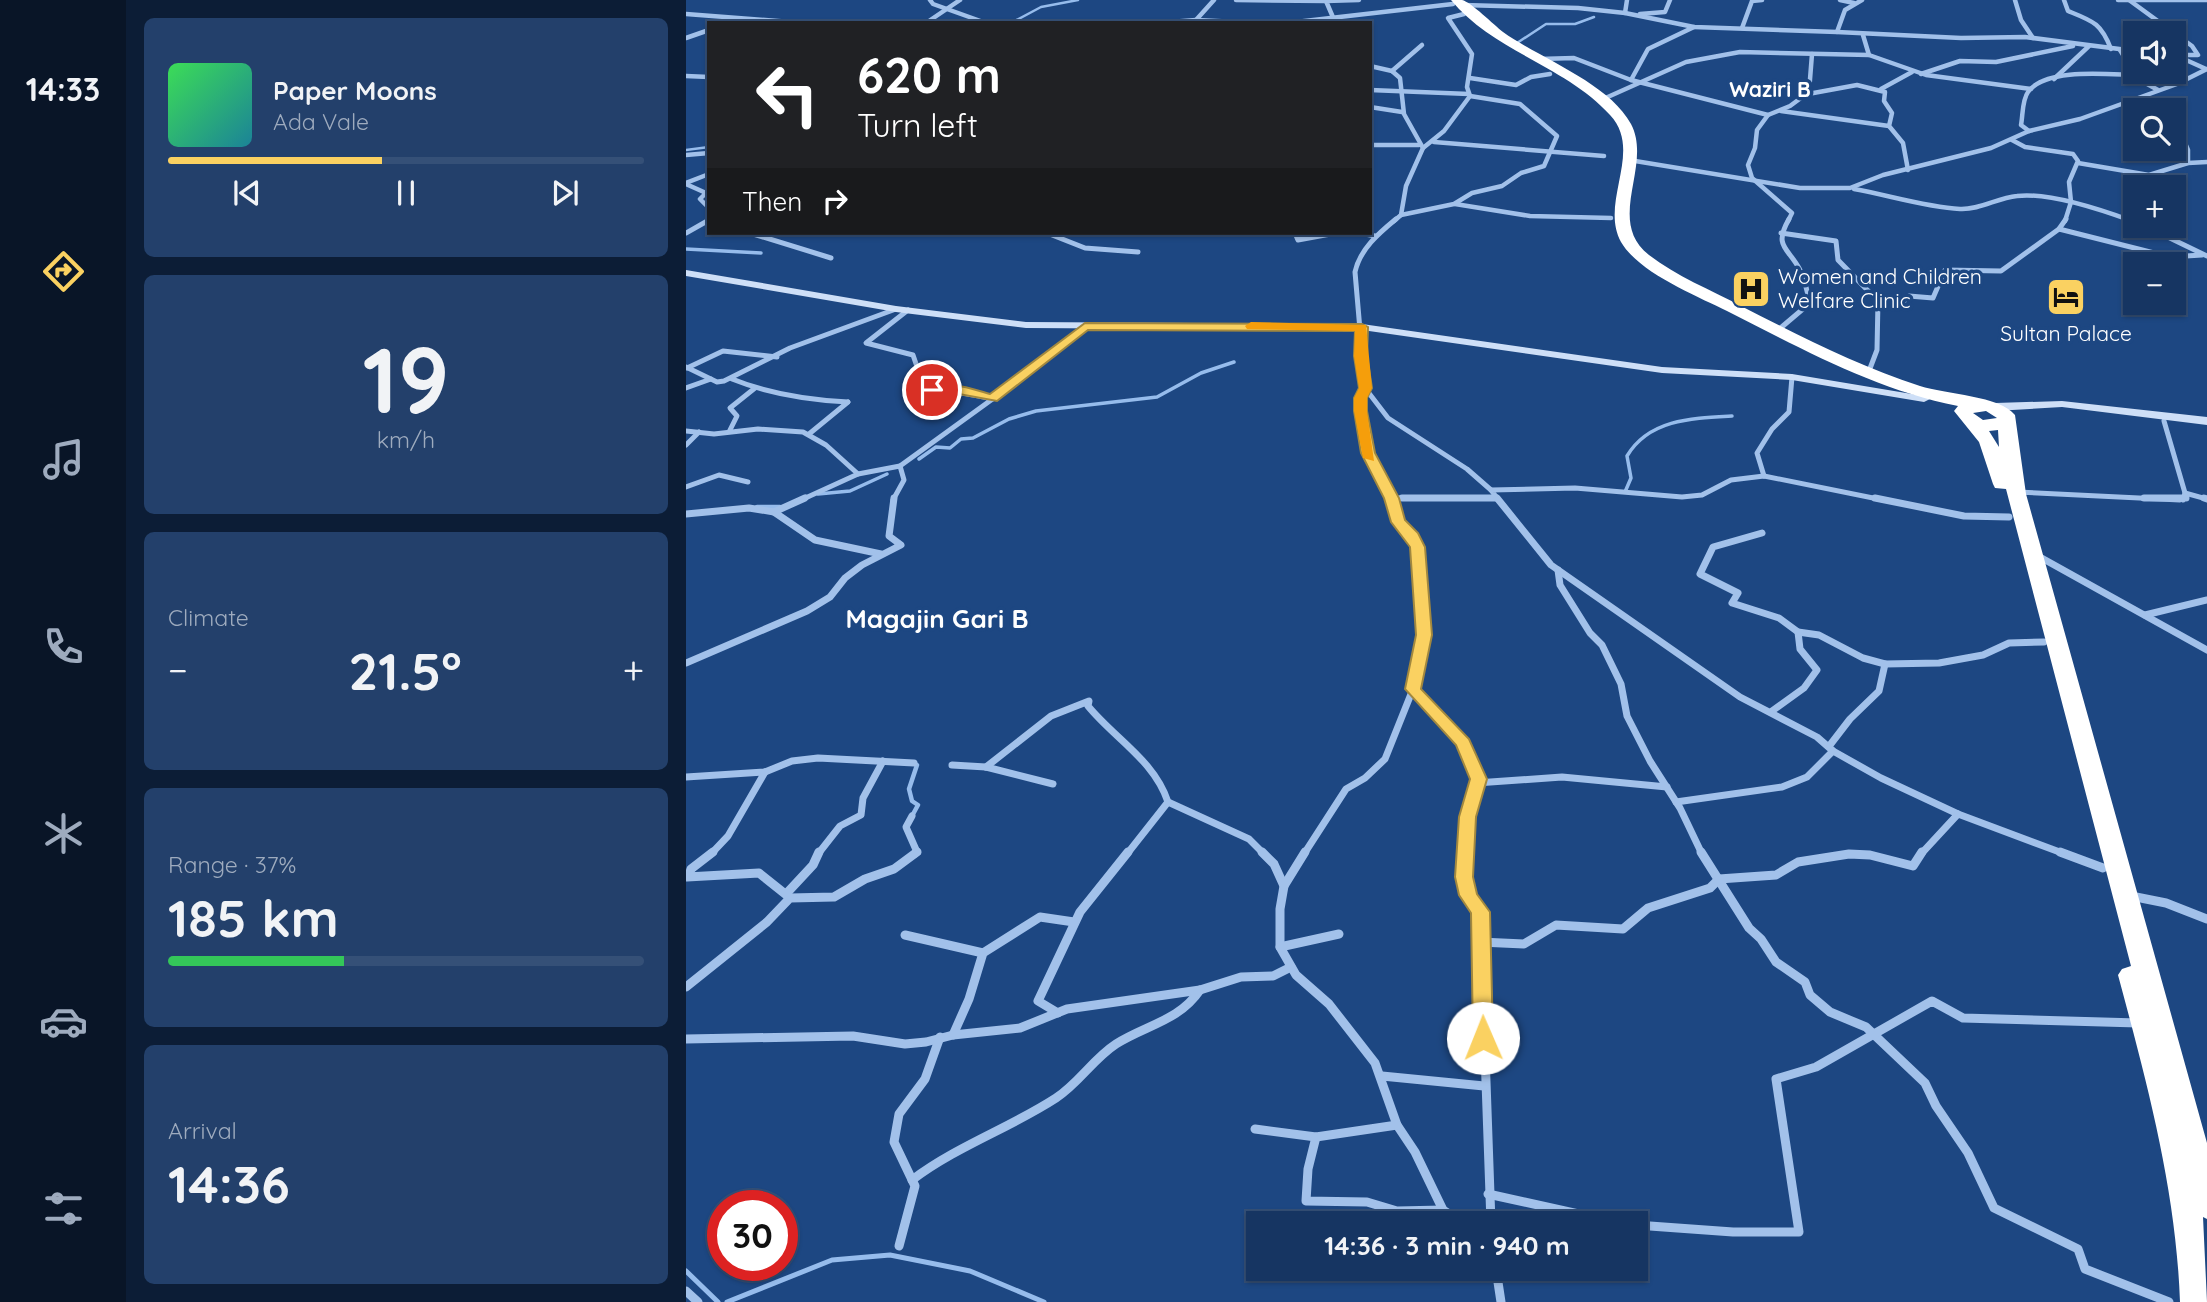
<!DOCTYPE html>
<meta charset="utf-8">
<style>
body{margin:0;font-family:Quicksand,sans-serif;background:#23406b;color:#f1f3f6;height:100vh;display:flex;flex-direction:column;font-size:26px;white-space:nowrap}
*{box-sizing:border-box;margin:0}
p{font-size:23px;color:#9eabbe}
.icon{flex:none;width:38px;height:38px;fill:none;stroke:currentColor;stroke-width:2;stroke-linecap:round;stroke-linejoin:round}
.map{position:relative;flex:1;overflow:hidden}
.details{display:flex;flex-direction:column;gap:18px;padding:18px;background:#0c1d36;width:560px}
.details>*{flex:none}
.hud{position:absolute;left:21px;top:21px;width:665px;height:214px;border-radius:0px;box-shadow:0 2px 5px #0004,0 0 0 2px #355077;background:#202124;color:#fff;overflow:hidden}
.controls{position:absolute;left:1437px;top:21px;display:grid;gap:14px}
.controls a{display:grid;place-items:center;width:63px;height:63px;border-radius:0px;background:#163562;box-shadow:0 2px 5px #0004,0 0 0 2px #355077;font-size:35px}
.speed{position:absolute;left:21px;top:1190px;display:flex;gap:14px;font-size:35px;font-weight:700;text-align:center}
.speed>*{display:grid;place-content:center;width:91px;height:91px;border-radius:50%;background:#163562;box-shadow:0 2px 5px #0004,0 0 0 2px #355077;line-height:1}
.speed .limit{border:10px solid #d22;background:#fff;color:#111}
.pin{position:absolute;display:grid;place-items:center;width:60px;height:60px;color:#fff;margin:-30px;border:4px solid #fff;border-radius:50%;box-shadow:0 2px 7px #0007}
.me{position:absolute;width:77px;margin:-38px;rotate:359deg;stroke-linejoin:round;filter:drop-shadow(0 0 5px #0008)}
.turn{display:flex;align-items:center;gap:24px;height:147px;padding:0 35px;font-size:32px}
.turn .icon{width:91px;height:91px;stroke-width:2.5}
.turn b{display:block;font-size:49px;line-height:60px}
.then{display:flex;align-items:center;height:66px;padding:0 35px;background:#0003;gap:14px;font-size:26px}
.big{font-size:52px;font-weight:800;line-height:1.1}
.details .card{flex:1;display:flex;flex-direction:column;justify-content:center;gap:10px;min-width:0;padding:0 24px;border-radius:10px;background:#23406b}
.details .dial{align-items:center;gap:0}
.dial b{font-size:91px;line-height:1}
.song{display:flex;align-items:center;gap:21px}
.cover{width:84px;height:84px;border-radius:10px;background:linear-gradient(135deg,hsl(130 70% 55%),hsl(190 70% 35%))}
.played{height:7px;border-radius:4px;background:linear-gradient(90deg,#fad161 45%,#355077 45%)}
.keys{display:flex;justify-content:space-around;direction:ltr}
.heat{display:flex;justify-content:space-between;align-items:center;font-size:38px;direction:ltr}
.charge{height:10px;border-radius:5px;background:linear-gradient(90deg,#34c759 37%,#355077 0)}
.trip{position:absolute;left:560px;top:1211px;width:402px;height:70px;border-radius:0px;background:#163562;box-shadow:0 2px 5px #0004,0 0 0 2px #355077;font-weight:800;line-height:70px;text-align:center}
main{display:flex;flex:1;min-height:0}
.tab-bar{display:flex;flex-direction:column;width:126px;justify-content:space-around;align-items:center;background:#091527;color:#9eabbe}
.tab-bar .icon{width:49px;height:49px}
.tab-bar .selected{color:#fad161}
.tab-bar b{font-size:32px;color:#f1f3f6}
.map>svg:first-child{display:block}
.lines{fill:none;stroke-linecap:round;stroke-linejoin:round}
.stream-far3{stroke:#96bcec;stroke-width:2.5}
.stream-far2{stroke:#96bcec;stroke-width:3.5}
.stream-far1{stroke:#96bcec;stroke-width:4.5}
.stream{stroke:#96bcec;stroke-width:5}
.street-far3{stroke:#a2c1ea;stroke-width:4.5}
.street-far2{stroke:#a2c1ea;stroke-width:5}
.street-far1{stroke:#a2c1ea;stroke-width:7}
.street{stroke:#a2c1ea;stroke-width:9}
.secondary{fill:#cedff7;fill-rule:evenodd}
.highway{fill:#fff;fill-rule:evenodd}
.route{fill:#fad161;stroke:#a2883f;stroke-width:2}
.slow{fill:#f59e0b}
.labels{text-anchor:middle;stroke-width:7;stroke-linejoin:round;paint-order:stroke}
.far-neighbourhood-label{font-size:21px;font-weight:bold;fill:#fff;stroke:#1d4782}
.far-poi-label{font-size:21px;fill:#fff;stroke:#1d4782;text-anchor:start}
.neighbourhood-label{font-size:26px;font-weight:bold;fill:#fff;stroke:#1d4782}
</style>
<main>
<nav class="tab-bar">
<b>14:33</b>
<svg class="icon selected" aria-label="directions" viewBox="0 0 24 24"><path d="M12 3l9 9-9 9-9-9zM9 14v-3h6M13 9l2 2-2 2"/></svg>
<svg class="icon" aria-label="music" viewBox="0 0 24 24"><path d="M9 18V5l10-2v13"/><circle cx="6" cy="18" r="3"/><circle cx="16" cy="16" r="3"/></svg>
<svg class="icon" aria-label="phone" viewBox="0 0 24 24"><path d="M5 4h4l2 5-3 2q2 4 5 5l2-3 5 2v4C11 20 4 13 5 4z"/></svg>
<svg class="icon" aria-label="climate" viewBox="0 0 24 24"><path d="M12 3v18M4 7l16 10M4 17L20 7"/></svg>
<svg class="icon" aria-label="car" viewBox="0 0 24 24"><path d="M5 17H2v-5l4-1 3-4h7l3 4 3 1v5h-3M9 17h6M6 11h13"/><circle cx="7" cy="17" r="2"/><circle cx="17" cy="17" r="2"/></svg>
<svg class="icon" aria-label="filters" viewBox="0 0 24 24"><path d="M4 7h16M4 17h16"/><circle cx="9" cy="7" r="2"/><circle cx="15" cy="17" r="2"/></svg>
</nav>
<section class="details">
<div class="card">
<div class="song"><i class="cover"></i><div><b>Paper Moons</b><p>Ada Vale</p></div></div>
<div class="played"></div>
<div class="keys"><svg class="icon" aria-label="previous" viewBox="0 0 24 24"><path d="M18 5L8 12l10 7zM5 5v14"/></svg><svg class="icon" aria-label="pause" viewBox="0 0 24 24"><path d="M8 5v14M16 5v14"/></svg><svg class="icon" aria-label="next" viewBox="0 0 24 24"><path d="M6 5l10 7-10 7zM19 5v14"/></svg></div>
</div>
<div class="card dial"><b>19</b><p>km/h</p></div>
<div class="card"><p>Climate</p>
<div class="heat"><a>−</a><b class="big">21.5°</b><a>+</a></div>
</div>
<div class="card"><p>Range · 37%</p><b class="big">185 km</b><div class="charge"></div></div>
<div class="card"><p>Arrival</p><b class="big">14:36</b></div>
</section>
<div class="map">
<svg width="1521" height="1302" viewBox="0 0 1521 1302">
<rect width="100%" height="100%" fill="#1d4782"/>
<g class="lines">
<!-- stream-far3 -->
<g class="stream-far3">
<path d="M325 23 355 7 392 0"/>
<path d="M831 43 860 24H889L908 17"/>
<path d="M0 150 23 147"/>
</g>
<!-- stream-far2 -->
<g class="stream-far2">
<path d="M0 249 75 253"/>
<path d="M233 459 250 447 264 448 275 439 287 438 323 419 350 411 471 397 515 373 548 362"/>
<path d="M939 492 945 478 941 456C963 419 1007 418 1046 416"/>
<path d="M132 494 164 491 201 474"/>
</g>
<!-- stream-far1 -->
<g class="stream-far1">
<path d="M71 507H94"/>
<path d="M226 816 232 805 226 801 223 789 231 765 228 763"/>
</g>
<!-- stream -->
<g class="stream">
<path d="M0 1271 32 1302"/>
<path d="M41 1302 146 1260 204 1255 284 1271 358 1302"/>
</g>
<!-- street-far3 -->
<g class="street-far3">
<path d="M244 0 247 4 300 23"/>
<path d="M550 0 640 1"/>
<path d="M1154 0 1168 3"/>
<path d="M1329 0 1335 20 1347 38"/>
<path d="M1378 0 1382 11C1407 21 1415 23 1425 49"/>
<path d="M1432 0H1521"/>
<path d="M1443 0 1506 46 1512 55H1489"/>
<path d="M777 5 892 8 939 13 1008 27 1151 32 1159 10 1176 0"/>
<path d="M939 13 941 0"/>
<path d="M0 14 118 23"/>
<path d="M954 14 979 12 984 0"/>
<path d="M510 20 528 0"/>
<path d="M649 22 640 1 673 0"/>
<path d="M240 23 274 0"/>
<path d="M471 23 510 20 572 23"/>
<path d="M601 23 767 4"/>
<path d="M1008 27 962 49 945 80 1082 115"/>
<path d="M1056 28 1066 1 1076 0"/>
<path d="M1151 32 1275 38 1339 37 1449 51"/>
<path d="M1177 35 1183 55 1240 75 1345 89"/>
<path d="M0 38 23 30"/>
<path d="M1434 50 1444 66 1445 75 1472 90"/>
<path d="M1489 55 1520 69"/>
<path d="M853 59 888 58 945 80"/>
<path d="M684 66 706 71 714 78 718 114 737 148"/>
<path d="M706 71 736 45"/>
<path d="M1235 74 1274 61 1310 62 1387 46"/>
<path d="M0 76 23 77"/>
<path d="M784 78 830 85 845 77 864 74"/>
<path d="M1368 79 1403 46"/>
<path d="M1195 89 1226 72"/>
<path d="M684 90 783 94"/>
<path d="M1122 94 1171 85 1199 92 1198 101 1206 113 1203 126 1217 143 1222 170"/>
<path d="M915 100 1000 62 1054 52 1183 55"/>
<path d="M1439 103 1466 110"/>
<path d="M684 107 716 112"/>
<path d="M1095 111 1203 126"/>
<path d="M1488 118 1502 150V163"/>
<path d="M1343 131 1335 125C1337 115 1336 100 1342 92 1359 68 1419 74 1445 75"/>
<path d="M1326 140 1339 147 1387 154 1392 161 1383 182 1385 202 1379 221"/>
<path d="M748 142 918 156"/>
<path d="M684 145H733"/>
<path d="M0 155 23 153"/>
<path d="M943 160 1114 188H1164L1197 175 1305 148 1343 131 1394 119 1491 84 1521 69"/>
<path d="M1392 163 1463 175 1502 163 1521 162"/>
<path d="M0 183 23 174"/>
<path d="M0 184 20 193 14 199 23 208"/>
<path d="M1168 189C1202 195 1239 207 1274 209 1294 210 1311 198 1331 196 1363 192 1416 210 1446 221"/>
<path d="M769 204 844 216 925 218"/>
<path d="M715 215 768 204 786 193 816 186 835 173 858 166 871 136 834 104 784 96"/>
<path d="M708 221 715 215 720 186 737 148 758 131 784 96 781 87 786 54 762 18 778 14"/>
<path d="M1102 221 1106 213 1066 178 1062 165 1069 148 1071 130 1082 115 1104 106 1123 92 1126 54"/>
</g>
<!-- street-far2 -->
<g class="street-far2">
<path d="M1441 219 1449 222"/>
<path d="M1459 226 1521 256"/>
<path d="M1373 229 1484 257 1516 255"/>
<path d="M0 233 23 220"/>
<path d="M64 233 145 258"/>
<path d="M361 233 399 248 452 252"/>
<path d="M609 233 612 240 650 233"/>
<path d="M674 233 689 236"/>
<path d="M1095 233 1150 241 1152 260 1192 301 1191 350 1183 371"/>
<path d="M1192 301 1216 303 1223 296 1247 298 1259 270 1315 271 1373 229 1380 219"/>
<path d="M222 310 180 343 227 355 238 387C261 392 283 393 306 399"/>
<path d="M1091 331 1124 303C1121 292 1119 279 1114 270 1102 247 1087 247 1103 219"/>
<path d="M0 367 31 382 38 381 104 348 210 309"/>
<path d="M1 368 37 351 91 357"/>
<path d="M46 379C83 394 122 400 162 402"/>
<path d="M0 388 25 379"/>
<path d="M679 388 702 418 781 469 805 490"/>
<path d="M1478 421 1499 493 1497 500"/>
<path d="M44 430 51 416 44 408 69 388"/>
<path d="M0 431 28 434 72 429 117 432 140 445 172 474 115 500"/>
<path d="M123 434 162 402"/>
<path d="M0 445 13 432"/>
<path d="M214 466 330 382 399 327"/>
<path d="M172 474 214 466 218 480 207 500"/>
<path d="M1078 476 1071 453 1086 429 1103 412 1106 377"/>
<path d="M0 487 33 475 62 482"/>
<path d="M1331 492 1494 500"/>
<path d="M1499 493 1521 499"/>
<path d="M706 498H811L805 490 889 488 996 497 1016 495 1045 480 1078 476 1197 500"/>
<path d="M706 500C691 461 666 431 679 388L669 272C674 249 693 233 710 219"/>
</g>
<!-- street-far1 -->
<g class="street-far1">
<path d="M705 498 712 521 732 547 738 635 727 689 767 730 790 768 793 779 782 817 780 854"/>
<path d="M716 498H809"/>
<path d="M811 498 865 565 1054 697 1131 737 1147 751 1195 778 1272 814 1379 854"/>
<path d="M1189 498 1278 516 1323 517"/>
<path d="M1458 498H1500"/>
<path d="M1518 498 1521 499"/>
<path d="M88 512 129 540 195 554"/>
<path d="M0 514 63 508 88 512 119 498"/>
<path d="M1076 533 1027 547 1014 574 1052 593 1046 603 1093 618 1112 632 1133 635 1177 658 1199 664 1253 663 1297 655 1323 643 1358 642"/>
<path d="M1352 556 1521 650"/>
<path d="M872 570 874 585 904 633 916 645 935 684 941 716 964 761 994 808 1016 854"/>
<path d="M1459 615 1521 600"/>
<path d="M0 663 121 611 144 597 159 578 176 565 215 545 203 536 208 498"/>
<path d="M1086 711 1118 688 1131 670 1114 649 1112 632"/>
<path d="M1144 745 1164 719 1193 691 1199 664"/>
<path d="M266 765 300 767 367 784"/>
<path d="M300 767 365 716 403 701 402 706C429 739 468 760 482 802L563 839 578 854"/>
<path d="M0 777 79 772 106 761 132 758 228 763"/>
<path d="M790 783 876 777 981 787"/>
<path d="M990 802 1096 787 1121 777 1147 751"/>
<path d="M226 816 220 827 231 852 229 854"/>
<path d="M25 854 42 836 79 772"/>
<path d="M132 854 154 826 175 815 177 798 197 761"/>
<path d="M441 854 482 802"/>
<path d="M618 854 660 789 679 778 699 759 727 689"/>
<path d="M1235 854 1272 814"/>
</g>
<!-- street -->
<g class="street">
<path d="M576 852 588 864 598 886 594 909V947L610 975 643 1004 689 1063 711 1125 729 1152 757 1210 777 1223"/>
<path d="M780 852C778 877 780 891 794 912L805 1223"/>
<path d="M1015 852 1063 928 1075 939 1090 962 1119 982 1124 995 1144 1012 1180 1027 1239 1083 1250 1106 1282 1153 1308 1208 1392 1249 1399 1269 1483 1302"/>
<path d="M1374 852 1417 868"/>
<path d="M3 876 5 869 27 852"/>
<path d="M1 877 73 873 103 897"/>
<path d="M598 886 619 852"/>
<path d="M100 894 127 865 133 852"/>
<path d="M1445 896 1480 903 1521 919"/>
<path d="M219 935 297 953"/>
<path d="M794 942 838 944 870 925 937 929 962 908 1024 888 1033 879 1090 875 1112 862 1163 854 1184 855 1227 866 1236 852"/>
<path d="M594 947 653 934"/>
<path d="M0 987 81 922 104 898 148 897 179 879 208 869 231 852"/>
<path d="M372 1013 352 1001 394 912 442 852"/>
<path d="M267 1035 283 999 297 953 354 917 388 922"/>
<path d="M0 1039 167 1036 219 1044 240 1042 267 1035 334 1028 381 1009 514 990 555 977 587 976 605 967"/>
<path d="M696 1076 798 1086"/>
<path d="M569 1129 630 1137 711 1125"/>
<path d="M630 1137 622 1169 620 1201 681 1202 711 1211 757 1210"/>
<path d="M226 1180C271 1146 324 1128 370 1098 393 1083 407 1059 430 1044 460 1025 493 1021 514 990"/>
<path d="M802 1194 933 1223"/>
<path d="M950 1225 1047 1232H1113L1090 1079 1130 1067 1246 1001 1277 1018 1452 1023"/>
<path d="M213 1246 229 1186 208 1142 213 1114 239 1079 254 1037"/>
<path d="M810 1269 815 1302"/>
<path d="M0 1291 12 1302"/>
</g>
<!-- secondary -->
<g class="secondary">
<path d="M0 270 210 306 340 322 676 324 976 367 1106 374 1238 396 1244 399 1238 402 1106 380 976 373 676 330 340 328 210 312 0 276Z"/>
<path d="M1376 401 1521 417V425L1376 407 1309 411 1303 407 1309 403Z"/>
</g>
<!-- highway -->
<path class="highway" d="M765 0C769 0 772 0 776 0 785 2 808 25 817 32 855 59 923 83 945 124 967 166 919 220 963 255 990 276 1025 290 1055 306 1114 336 1172 366 1234 386 1259 394 1315 396 1329 415L1340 494 1521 1143V1219L1517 1217 1521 1302H1494C1490 1189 1461 1083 1432 975L1436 969 1445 966 1320 489 1309 488 1307 484 1293 442 1268 411 1272 406C1190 390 1116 349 1041 311 1011 296 953 273 935 242 913 202 958 151 924 115 880 66 808 52 765 0ZM1300 411 1311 418 1297 420 1287 413ZM1312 430 1313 447 1303 431Z"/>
</g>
<!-- route -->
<path class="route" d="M399 323 676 324 682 327 681 356 686 388 681 398V411L689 453 713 498 719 520 732 533 739 547 746 635 735 689 783 739 801 779 790 817 787 877 791 894 804 912 807 1038 804 1044H790L787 1038 785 913 773 895 769 877 773 817 784 779 770 745 719 689 730 635 724 547 705 522 698 498 675 453 668 411V398L673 388 668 356 669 331 402 330 311 401 273 394H246L240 390C256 378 286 389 304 394Z"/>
<!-- slow -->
<path class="slow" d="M565 322 680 325 686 388 681 398V411L688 461 677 458 668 411V398L673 388 668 356 669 331 561 329 559 326Z"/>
<!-- icons -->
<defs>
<g id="hospital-square" transform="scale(2.0125)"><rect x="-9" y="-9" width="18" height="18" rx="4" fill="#fad161" stroke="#1d4782"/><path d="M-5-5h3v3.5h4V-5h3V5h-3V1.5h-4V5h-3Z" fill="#111"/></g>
<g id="hotel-square" transform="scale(2.0125)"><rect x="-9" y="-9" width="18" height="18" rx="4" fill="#fad161" stroke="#1d4782"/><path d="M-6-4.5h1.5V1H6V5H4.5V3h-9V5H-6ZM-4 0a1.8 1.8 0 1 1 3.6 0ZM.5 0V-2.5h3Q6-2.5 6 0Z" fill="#111"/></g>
</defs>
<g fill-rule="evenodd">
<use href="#hospital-square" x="1065" y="289"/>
<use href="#hotel-square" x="1380" y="297"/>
</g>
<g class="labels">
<!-- far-neighbourhood labels -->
<g class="far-neighbourhood-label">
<text x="1084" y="97">Waziri B</text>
</g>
<!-- far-poi labels -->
<g class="far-poi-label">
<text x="1092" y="284">Women and Children<tspan x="1092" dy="24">Welfare Clinic</tspan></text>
<text x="1380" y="341" text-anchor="middle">Sultan Palace</text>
</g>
<!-- neighbourhood labels -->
<g class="neighbourhood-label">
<text x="251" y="628">Magajin Gari B</text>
</g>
</g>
</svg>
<div class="controls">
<a><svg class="icon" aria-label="sound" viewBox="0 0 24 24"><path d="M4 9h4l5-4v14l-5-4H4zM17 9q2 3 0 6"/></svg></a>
<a><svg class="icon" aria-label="search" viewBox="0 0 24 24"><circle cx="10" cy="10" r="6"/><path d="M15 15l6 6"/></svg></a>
<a>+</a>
<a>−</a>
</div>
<div class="speed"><div class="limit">30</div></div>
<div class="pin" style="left:246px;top:390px;background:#d93025"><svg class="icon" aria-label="arrive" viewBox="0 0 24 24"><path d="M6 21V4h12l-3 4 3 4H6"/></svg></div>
<svg class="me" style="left:797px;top:1038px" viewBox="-20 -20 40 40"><circle r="19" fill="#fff"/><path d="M0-13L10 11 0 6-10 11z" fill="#fad161"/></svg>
<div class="trip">14:36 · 3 min · 940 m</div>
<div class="hud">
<div class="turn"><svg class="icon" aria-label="left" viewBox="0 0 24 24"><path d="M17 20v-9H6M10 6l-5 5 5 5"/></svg><div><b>620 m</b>Turn left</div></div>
<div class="then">Then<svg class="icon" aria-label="right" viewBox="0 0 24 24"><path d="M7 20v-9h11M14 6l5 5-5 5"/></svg></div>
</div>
</div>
</main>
